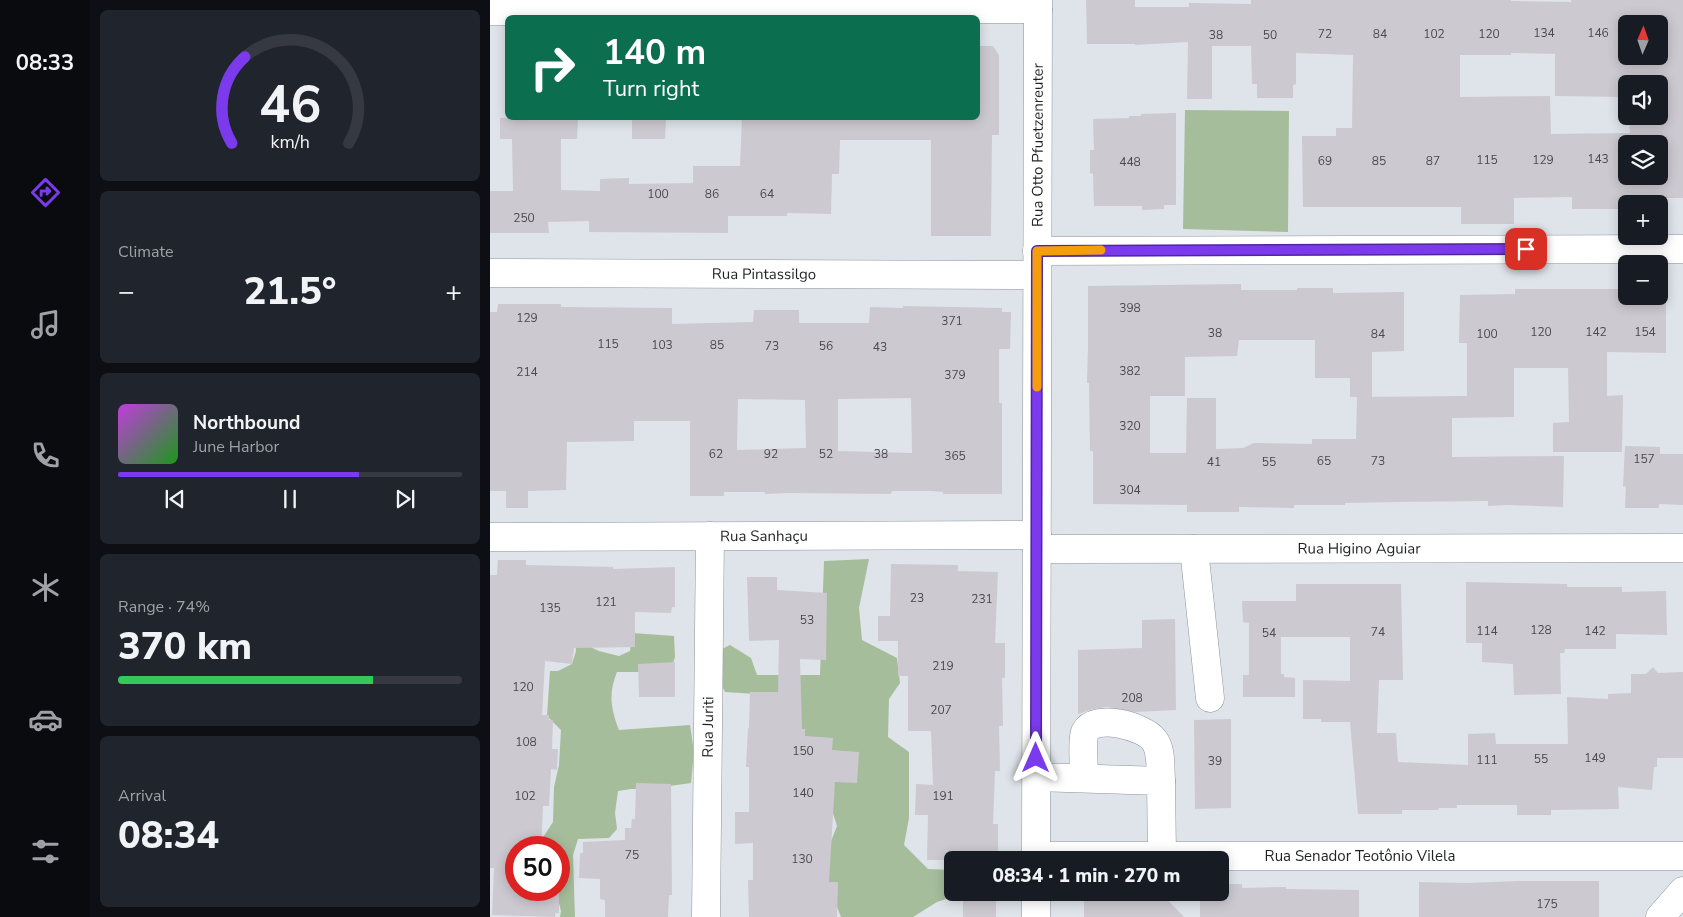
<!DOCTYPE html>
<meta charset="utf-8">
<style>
body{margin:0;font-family:"Nunito Sans",sans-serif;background:#20242c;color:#f1f3f6;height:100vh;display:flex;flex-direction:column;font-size:19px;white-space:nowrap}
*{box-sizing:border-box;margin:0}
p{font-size:16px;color:#9ea1a6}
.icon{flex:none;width:28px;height:28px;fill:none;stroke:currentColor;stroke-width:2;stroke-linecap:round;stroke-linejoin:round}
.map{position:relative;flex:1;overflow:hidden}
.drawer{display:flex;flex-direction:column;gap:10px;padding:10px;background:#0d0f14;width:400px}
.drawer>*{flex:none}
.banner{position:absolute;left:15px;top:15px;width:475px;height:105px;border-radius:8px;box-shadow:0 2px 12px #0003;background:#0b6e4f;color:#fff;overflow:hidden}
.needle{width:32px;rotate:2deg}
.fabs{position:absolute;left:1128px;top:15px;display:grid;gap:10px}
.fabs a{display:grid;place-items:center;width:50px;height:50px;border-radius:8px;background:#171b24;box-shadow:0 2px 12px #0003;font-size:25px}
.speed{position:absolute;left:15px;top:836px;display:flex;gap:10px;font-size:25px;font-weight:700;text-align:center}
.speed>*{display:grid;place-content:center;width:65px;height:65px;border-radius:50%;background:#171b24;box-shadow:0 2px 12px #0003;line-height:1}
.speed .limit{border:8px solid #d22;background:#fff;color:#111}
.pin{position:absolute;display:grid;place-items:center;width:42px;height:42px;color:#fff;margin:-21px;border-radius:10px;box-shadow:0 2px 8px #0006}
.me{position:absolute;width:55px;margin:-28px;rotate:0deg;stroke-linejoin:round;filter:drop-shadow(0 0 4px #0008)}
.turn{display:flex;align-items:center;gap:18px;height:105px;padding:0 15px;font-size:22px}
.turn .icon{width:65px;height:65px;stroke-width:2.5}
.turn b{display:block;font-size:35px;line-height:42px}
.big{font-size:38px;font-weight:800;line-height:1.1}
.drawer .tile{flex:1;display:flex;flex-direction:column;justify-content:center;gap:8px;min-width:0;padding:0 18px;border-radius:8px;background:#20242c}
.drawer .dial{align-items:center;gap:0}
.dial svg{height:130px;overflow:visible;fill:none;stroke:#363941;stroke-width:7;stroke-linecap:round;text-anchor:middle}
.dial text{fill:#f1f3f6;stroke:none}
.song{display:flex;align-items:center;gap:15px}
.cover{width:60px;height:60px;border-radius:8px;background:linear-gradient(135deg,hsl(290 70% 55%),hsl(120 70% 35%))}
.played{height:5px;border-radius:2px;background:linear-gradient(90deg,#7c3aed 70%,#363941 70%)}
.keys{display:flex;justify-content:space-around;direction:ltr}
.heat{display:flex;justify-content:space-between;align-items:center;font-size:28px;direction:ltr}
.charge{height:8px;border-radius:4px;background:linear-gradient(90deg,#34c759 74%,#363941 0)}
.trip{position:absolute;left:454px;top:851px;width:285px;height:50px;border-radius:8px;background:#171b24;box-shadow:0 2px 12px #0003;font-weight:800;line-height:50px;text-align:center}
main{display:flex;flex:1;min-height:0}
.tabs{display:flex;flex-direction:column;width:90px;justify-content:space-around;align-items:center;background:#090b0e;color:#9ea1a6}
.tabs .icon{width:35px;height:35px}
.tabs .on{color:#7c3aed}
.tabs b{font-size:22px;color:#f1f3f6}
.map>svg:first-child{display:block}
.green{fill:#a6bd9b}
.building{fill:#cdc9d0;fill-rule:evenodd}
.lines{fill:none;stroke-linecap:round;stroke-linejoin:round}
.minor-casing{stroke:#8f9499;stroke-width:29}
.major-casing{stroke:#8f9499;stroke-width:29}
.minor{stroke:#fff;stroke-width:28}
.major{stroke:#fff;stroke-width:28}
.route-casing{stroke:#51269a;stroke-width:12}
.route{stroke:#7c3aed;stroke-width:9}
.slow{stroke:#f59e0b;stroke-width:9}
.labels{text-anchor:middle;stroke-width:4;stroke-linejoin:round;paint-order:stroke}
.number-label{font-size:12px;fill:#4a4b4e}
.street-label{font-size:15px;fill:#1f2123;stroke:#dee4ea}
</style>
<main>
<nav class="tabs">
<b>08:33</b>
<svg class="icon on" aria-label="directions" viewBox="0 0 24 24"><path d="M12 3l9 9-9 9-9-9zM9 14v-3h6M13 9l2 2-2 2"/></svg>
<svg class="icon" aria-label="music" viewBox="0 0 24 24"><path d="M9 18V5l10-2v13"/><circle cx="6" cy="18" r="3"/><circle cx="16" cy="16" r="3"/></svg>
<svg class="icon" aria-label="phone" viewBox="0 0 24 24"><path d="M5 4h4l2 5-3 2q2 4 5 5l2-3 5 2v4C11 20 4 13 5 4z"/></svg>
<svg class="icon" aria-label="climate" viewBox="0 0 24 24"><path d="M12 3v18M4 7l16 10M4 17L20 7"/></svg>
<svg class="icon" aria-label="car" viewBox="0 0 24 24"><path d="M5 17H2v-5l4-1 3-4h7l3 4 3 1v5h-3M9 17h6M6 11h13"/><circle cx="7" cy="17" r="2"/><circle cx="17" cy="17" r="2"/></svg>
<svg class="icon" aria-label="filters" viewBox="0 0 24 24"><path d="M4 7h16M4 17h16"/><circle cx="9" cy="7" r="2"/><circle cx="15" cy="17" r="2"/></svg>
</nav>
<section class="drawer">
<div class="tile dial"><svg viewBox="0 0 100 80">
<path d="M14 69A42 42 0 1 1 86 69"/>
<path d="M14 69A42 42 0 0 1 22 16" stroke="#7c3aed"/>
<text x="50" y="56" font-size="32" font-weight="700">46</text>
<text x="50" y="72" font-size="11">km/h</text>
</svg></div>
<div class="tile"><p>Climate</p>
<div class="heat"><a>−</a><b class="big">21.5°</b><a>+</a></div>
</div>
<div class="tile">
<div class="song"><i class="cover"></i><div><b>Northbound</b><p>June Harbor</p></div></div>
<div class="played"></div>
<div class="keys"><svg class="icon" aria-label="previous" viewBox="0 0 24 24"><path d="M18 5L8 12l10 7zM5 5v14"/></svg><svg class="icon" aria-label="pause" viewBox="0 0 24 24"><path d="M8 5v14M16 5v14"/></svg><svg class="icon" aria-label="next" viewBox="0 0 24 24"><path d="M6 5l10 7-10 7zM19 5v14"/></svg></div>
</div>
<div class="tile"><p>Range · 74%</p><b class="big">370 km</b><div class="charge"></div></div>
<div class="tile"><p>Arrival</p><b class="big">08:34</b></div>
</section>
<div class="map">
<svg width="1193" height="917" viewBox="0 0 1193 917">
<rect width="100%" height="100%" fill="#dee4ea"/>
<!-- green -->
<g class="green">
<path d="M695 110 799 111 798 232 693 229Z"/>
<path d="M379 559 369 608 372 640 407 658 410 683 399 699 398 737 419 752V818L414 845 438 869 462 870V892L467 893 465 896 447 902 423 917H351L336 879 335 856 347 826 336 791 280 695 235 692 226 673 224 653 240 645 261 658 267 675H330L334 561Z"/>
<path d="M142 633 184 636 185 657 180 672H127C118 694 121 709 129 730L200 725 204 752 201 783 158 789H141L128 791 125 813 127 829 119 838 88 839 83 855 85 917H70L71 911 67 896 69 848 58 847 54 836 63 822 64 787 69 765 71 730 57 716 60 671H68L82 664 86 651 85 640 109 651 129 656 140 651Z"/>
</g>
<!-- building -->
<g class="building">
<path d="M596 0H645V7H699V3L761 4V0H1021V1L1081 2V0H1193V198H1132L1133 209H1082V197L1024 198V224H971V207H813L812 136H846V128H862L863 55 806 53V84L803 85V98H767V84H762L761 46H722V99H697L698 42 645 45V44H597ZM1136 24H1169V56H1136ZM1021 53 1065 54V96L1136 97V84H1169V116H1139L1140 133 1061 134 1060 96 970 97V55H1021ZM1136 144H1169V176H1136Z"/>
<path d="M488 46H503L509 55V135H502L501 236H441V140H350L349 174H342L341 214 297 213V216H238V233L99 232V221L58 222 59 233H0V191H23L22 139H10V118H88L87 139H71V190L110 191V179L139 178V184L203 183V166H250L252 118H488Z"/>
<path d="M686 113V205H674V209L652 210V206H604L603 174 600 173V150H604L603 119 639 118V116H651V114Z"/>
<path d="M142 118H176L175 139H142Z"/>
<path d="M751 284V290H807V288H843V293L914 292V351L882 352V397H860V378H825V340H749L747 356 695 357V396H660V453H696L697 398H726V449L753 448 764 443 822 444V439H866L867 397 977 396V343H969L970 295 1025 294V289H1128V293H1136V296H1169V293H1176V353L1117 352V396L1133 395 1132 452H1063V423L1079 422 1078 368H1024V417L962 418V457L1074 456 1073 507 1019 505 998 506V501L908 502 855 503V505H804V508L749 507V512H697V505L603 504V451H600L599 383H597L598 347V286Z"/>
<path d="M8 304H71V307L182 308V324L263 322 264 310H309V323H379L380 307 413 308V306L512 308V312H521L520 349H509V403H512V494H453V492L441 491H402L401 494 299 493 275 494V492H234V496H200V421H144V441L77 442 76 490 38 491V508H16V491H0V312H7ZM421 398 422 453 348 451V399ZM248 399 315 400 316 448 247 450Z"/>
<path d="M1135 446 1170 447V454H1193V505L1169 504V508H1135L1136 486 1133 487Z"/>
<path d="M8 560H36V565L123 567V569L185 567V607H182L181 613 145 612V647L84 648 82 664 55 661 52 715H59V720H63L62 749H68L67 770 61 769 59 806H53L51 848H26V890H69V913H65V917L2 915 4 868H0V575H7Z"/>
<path d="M401 564 468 565V571L508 572 505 643H515V678H512L513 726H509L510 771H505L503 824H508V860H437L438 815H425L426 784 443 785 441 731H418V676H408V641H388V616H400Z"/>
<path d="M257 577H287V590L337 593 336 660 310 659 312 729H315V736L343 738 342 750 369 752 367 783 345 782 339 882H348L347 917H259L258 880H263V843L245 844V812H259V767H256L258 728H259L260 692H288L289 640 259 641Z"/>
<path d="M976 582 1077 584V587H1132V592L1176 591 1177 635 1126 634V649H1075L1074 653H1070L1071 694 1024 695 1023 664 992 662V643H976Z"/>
<path d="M806 584H911L913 680H889L887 733H906L908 762 978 765V734L1005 733 1006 744H1078L1077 697 1118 699V694L1141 693V674H1156L1163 667 1168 673 1193 672V758H1167V767H1164L1162 790 1128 787 1129 809 1061 810V815H1027V805H967V808H949L948 810H912V814H868L860 722H831V719H813V680L860 681V637H791V674H794V677L805 678V697H753V675H759V623L753 622 752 601H806Z"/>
<path d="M685 619 686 710 645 712 617 707 603 709 588 714V650L652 648V620Z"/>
<path d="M185 662V697H149L148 664Z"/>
<path d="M741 719V808L705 809 704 720Z"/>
<path d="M146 783 181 784 182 895H179L178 917H115V900L110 899V879L89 878 90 853H93V842L135 840V828H141L142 819H145Z"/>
<path d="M1030 881H1109V917H929V882L976 883Z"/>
<path d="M730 884H752V888L796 887V889L869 890V917H710V892H730Z"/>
<rect x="473" y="892" width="33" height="25"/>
<path d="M594 892H670L694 917H594Z"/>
</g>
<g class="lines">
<!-- minor casing -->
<g class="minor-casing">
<g id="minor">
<path d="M0 11 548 9"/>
<path d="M547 251 1193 249"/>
<path id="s1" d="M0 273 547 275"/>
<path id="s2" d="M0 537 547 535"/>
<path id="s3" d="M547 549 1193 548"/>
<path d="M704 549 720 698"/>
<path d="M546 777 671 781 672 856"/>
<path d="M594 778C594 769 592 739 595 732 605 713 653 726 664 740 672 750 670 768 671 781"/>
<path id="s4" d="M546 856H1193"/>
<path id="s5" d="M216 917 220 536"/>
<path d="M1170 917 1193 891"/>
</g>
</g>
<!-- major casing -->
<g class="major-casing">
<g id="major">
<path id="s6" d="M546 860 548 0"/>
<path d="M546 917V892"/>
</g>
</g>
<!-- minor -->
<use href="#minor" class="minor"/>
<!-- major -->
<use href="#major" class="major"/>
</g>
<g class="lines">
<!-- route casing -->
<g class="route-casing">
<path id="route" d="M546 758 547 251 1036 249"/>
</g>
<!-- route -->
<use href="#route" class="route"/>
<!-- slow -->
<path class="slow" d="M547 387V251L611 250"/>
</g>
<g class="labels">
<!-- number labels -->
<g class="number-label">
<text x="1054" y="37">134</text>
<text x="1108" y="37">146</text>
<text x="835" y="38">72</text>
<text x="890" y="38">84</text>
<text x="944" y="38">102</text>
<text x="999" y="38">120</text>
<text x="726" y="39">38</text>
<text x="780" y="39">50</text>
<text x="1108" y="163">143</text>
<text x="997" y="164">115</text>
<text x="1053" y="164">129</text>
<text x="835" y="165">69</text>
<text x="889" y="165">85</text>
<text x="943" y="165">87</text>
<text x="640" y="166">448</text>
<text x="168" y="198">100</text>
<text x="222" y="198">86</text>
<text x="277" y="198">64</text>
<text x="34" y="222">250</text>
<text x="640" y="312">398</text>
<text x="37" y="322">129</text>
<text x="462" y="325">371</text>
<text x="1051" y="336">120</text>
<text x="1106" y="336">142</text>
<text x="1155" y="336">154</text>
<text x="725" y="337">38</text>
<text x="888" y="338">84</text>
<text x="997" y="338">100</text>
<text x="118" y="348">115</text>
<text x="172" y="349">103</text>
<text x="227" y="349">85</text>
<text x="282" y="350">73</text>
<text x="336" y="350">56</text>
<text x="390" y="351">43</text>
<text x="640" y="375">382</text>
<text x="37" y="376">214</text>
<text x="465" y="379">379</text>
<text x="640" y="430">320</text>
<text x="226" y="458">62</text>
<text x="281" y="458">92</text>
<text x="336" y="458">52</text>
<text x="391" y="458">38</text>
<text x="465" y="460">365</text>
<text x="1154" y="463">157</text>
<text x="834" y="465">65</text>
<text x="888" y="465">73</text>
<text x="724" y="466">41</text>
<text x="779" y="466">55</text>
<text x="640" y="494">304</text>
<text x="427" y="602">23</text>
<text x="492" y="603">231</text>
<text x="116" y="606">121</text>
<text x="60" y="612">135</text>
<text x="317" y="624">53</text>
<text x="1051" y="634">128</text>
<text x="997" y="635">114</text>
<text x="1105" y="635">142</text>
<text x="888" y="636">74</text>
<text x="779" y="637">54</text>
<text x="453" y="670">219</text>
<text x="33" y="691">120</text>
<text x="642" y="702">208</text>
<text x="451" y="714">207</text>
<text x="36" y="746">108</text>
<text x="313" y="755">150</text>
<text x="1105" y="762">149</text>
<text x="1051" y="763">55</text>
<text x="997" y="764">111</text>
<text x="725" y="765">39</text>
<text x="313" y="797">140</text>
<text x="35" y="800">102</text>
<text x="453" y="800">191</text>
<text x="142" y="859">75</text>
<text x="312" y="863">130</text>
<text x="1057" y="908">175</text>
</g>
<!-- street labels -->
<g class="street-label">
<text dy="5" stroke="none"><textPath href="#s6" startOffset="715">Rua Otto Pfuetzenreuter</textPath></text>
<text dy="5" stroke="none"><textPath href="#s1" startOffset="274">Rua Pintassilgo</textPath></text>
<text dy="5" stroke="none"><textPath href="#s2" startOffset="274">Rua Sanhaçu</textPath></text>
<text dy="5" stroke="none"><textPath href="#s3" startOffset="322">Rua Higino Aguiar</textPath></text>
<text dy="5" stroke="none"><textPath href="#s5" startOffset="190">Rua Juriti</textPath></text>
<text dy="5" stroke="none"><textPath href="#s4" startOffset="324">Rua Senador Teotônio Vilela</textPath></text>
</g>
</g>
</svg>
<div class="fabs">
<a><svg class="needle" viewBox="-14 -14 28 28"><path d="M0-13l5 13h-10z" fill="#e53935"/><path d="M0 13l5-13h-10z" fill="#9ea1a6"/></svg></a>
<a><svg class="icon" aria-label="sound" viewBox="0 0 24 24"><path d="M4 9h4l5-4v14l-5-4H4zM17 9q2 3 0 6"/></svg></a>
<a><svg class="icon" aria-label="layers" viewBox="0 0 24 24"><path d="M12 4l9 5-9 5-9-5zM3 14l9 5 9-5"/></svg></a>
<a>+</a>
<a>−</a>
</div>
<div class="speed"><div class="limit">50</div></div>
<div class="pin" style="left:1036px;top:249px;background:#d93025"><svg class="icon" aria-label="arrive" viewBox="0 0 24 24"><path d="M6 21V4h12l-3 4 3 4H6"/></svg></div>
<svg class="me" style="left:546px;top:758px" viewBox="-20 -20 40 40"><path d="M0-17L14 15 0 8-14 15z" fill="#7c3aed" stroke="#fff" stroke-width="4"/></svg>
<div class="trip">08:34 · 1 min · 270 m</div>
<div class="banner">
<div class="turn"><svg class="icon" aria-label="right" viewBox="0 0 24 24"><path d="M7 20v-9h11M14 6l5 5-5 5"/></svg><div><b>140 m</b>Turn right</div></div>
</div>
</div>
</main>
